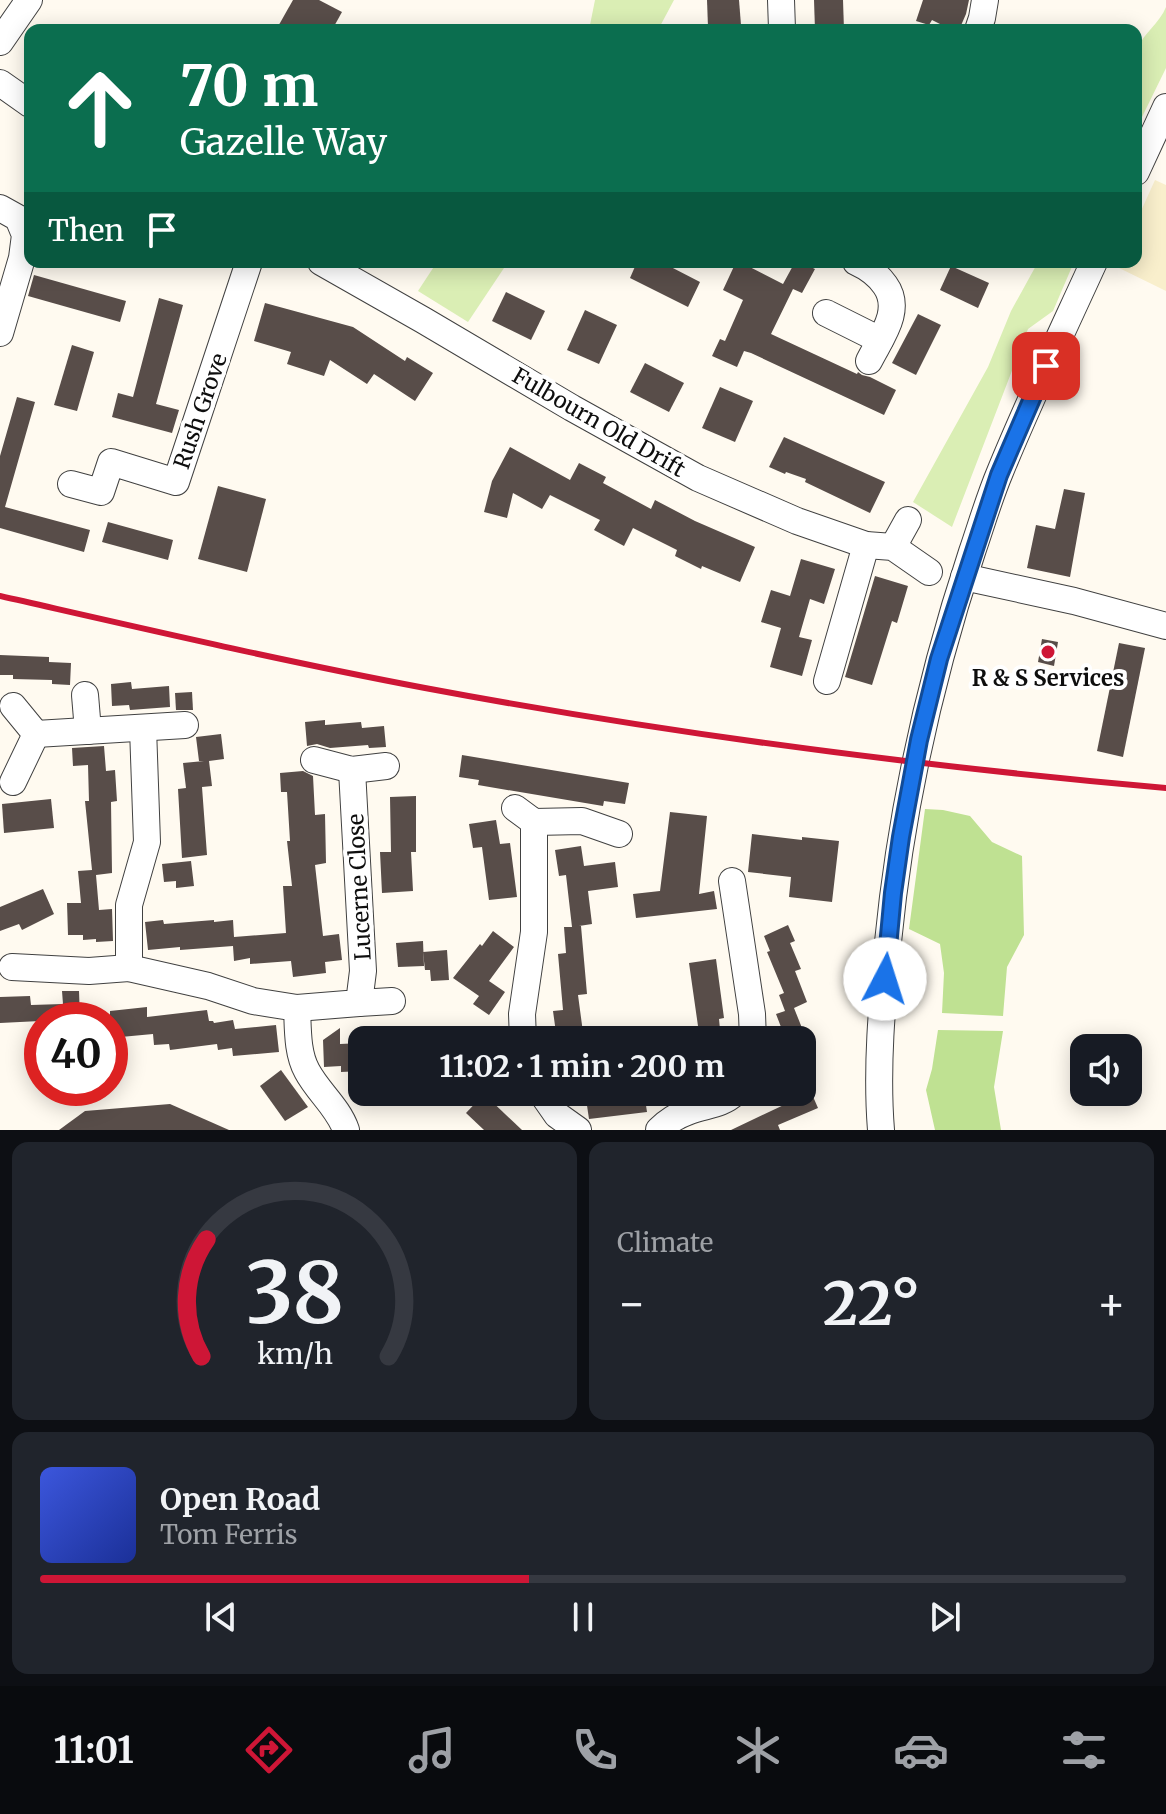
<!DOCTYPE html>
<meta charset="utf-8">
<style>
body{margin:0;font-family:Merriweather,serif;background:#20242c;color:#f1f3f6;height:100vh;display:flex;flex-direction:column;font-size:30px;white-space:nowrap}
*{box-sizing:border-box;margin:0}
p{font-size:26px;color:#9ea1a6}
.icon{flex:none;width:44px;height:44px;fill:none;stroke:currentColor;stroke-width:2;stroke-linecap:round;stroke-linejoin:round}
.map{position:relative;height:1130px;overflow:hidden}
.drawer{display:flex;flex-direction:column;gap:12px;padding:12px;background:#0d0f14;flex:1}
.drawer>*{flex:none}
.banner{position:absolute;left:24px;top:24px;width:1118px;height:244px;border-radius:16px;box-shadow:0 4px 20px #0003;background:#0b6e4f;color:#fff;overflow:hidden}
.fabs{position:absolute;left:1070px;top:1034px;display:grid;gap:16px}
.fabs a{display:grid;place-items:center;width:72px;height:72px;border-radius:16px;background:#171b24;box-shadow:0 4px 20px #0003;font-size:40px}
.speed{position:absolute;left:24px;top:1002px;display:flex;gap:16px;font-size:40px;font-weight:700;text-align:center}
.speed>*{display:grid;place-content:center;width:104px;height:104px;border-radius:50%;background:#171b24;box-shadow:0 4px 20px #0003;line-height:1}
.speed .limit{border:12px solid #d22;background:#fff;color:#111}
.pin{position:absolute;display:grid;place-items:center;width:68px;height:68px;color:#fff;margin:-34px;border-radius:16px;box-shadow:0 4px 12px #0006}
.me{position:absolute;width:88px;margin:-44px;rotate:5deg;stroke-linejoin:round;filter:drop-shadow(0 0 6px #0008)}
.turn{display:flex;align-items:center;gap:28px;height:168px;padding:0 24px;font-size:36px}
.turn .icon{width:104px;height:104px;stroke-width:2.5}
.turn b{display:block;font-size:56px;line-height:68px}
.then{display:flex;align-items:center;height:76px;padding:0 24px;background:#0003;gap:16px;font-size:30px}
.big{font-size:60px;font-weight:700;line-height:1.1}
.drawer .card{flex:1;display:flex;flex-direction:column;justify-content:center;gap:12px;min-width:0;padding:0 28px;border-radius:16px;background:#20242c}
.drawer .dial{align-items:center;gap:0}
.dial svg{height:208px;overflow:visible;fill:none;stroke:#363941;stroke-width:7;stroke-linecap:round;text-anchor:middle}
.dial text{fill:#f1f3f6;stroke:none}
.song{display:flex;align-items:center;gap:24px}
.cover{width:96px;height:96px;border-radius:12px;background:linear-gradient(135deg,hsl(230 70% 55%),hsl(230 70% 35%))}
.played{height:8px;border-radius:4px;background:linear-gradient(90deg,#ce1636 45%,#363941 45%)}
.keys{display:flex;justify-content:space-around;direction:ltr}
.heat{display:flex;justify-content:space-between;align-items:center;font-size:44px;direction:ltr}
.drawer .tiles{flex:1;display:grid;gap:12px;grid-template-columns:1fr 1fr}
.card:last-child{grid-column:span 2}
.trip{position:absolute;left:348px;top:1026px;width:468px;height:80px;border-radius:16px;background:#171b24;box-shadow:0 4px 20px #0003;font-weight:700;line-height:80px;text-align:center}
.menu{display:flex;height:128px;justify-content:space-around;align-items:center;background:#090b0e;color:#9ea1a6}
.menu .icon{width:56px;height:56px}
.menu .on{color:#ce1636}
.menu b{font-size:36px;color:#f1f3f6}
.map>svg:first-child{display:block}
.farmland{fill:#f9efcc}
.green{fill:#daeeb4}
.forest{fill:#bfe192}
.building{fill:#584d49}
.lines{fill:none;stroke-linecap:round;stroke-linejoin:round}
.minor-casing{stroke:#414141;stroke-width:28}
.minor{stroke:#fff;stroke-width:26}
.rail{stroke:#ce1636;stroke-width:6}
.route-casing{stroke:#114b97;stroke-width:20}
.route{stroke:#1a73e8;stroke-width:14}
.poi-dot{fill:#ce1636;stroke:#fff;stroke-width:3}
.labels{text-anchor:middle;stroke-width:8;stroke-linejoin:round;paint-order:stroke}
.street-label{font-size:22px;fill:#0e0e0e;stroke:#fff}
.poi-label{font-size:22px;font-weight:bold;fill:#0e0e0e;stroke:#fff}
</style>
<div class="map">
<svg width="1166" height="1130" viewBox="0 0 1166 1130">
<rect width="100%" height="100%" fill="#fffaf0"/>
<!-- farmland -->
<path class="farmland" d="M1155 180 1166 185V291L1115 266 1117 262H1136V222Z"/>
<!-- green -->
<g class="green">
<path d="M595 0H674L658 30H589Z"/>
<path d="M1166 7V68L1142 117 1136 121C1136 105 1133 62 1137 50 1143 33 1160 23 1166 7Z"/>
<path d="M437 262H508L468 322 418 291Z"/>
<path d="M1038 262H1074L1053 311 1028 329 952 527 913 502 988 367 1011 311Z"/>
</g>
<!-- forest -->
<g class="forest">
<path d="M925 809 943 810 970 816 992 842 1022 856 1024 935 1007 967 1003 1016 942 1013 944 973 940 944 909 929Z"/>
<path d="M938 1030 1003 1031 994 1087 1001 1130H935L926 1090 932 1069Z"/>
</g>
<!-- building -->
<g class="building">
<path d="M293 0H319L342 12 332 30H276Z"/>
<path d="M707 0H739L741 25 708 27Z"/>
<path d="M814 0H843L844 30H815Z"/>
<path d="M923 0H969L966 14 959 30H952L932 20 929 25 916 21Z"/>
<path d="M637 262H671L669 266 700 282 688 307 630 278Z"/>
<path d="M736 262H740L783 284 795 262H800L815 269 802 293 793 289 771 334 857 374 858 372 862 375 870 377 896 390 884 415 751 353 744 351 737 367 712 356 720 339 725 341 743 300 723 290Z"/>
<path d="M951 266 989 283 978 308 940 290Z"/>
<path d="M34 275 126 301 120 322 28 296Z"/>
<path d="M506 292 545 311 531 340 492 321Z"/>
<path d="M159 298 183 305 156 404 179 410 172 433 112 417 118 393 133 397Z"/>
<path d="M265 303 353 327 405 361 407 357 433 373 415 401 374 374 367 384 330 360 324 376 287 364 291 352 254 341Z"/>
<path d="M585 310 617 325 599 364 567 350Z"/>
<path d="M918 314 941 325 916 375 892 363Z"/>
<path d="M72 345 94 352 77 411 54 405Z"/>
<path d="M645 363 684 383 669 412 630 392Z"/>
<path d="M720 387 753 401 735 442 702 428Z"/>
<path d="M17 397 35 402 5 507 90 530 84 552 0 528V456Z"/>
<path d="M784 437 885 482 870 513 805 482 806 479 786 472 785 474 769 467Z"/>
<path d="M510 447 570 480 579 463 606 477 603 483 651 509 655 500 695 521 755 547 740 582 702 566 701 569 675 556 677 550 633 528 624 546 594 530 600 520 550 495 542 509 513 493 507 518 484 512 492 481Z"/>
<path d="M218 486 266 499 247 572 198 559Z"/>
<path d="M1064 489 1085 493 1070 577 1027 568 1036 525 1055 529Z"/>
<path d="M108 522 173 540 168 560 102 542Z"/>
<path d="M801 559 835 569 824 604 810 599 799 637 812 640 802 676 770 667 781 628 761 622 771 590 790 596Z"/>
<path d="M875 576 908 586 897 623 892 621 872 685 845 677Z"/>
<path d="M1042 639 1058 642 1054 666 1038 662Z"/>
<path d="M1119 643 1145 648 1123 757 1097 751Z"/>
<path d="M0 655 49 657V662L71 663 70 685 52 684V680L13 679V675H0Z"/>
<path d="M131 682 132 689 169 686 170 707 130 710 129 705 112 706 111 684Z"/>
<path d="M192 692 193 710H176L175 693Z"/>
<path d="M325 720V725L361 722 362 728 384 726 386 747 369 748 368 745 330 748 317 744 307 746 305 722Z"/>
<path d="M221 734 224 759 209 761 212 786 202 787 207 855 182 858 178 789 186 788 183 763 204 761H199L196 737Z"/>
<path d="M104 746 106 771 115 770 117 801 111 802 112 873 96 875 99 910 112 909 113 941 96 942V939L83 940V935H68L67 903H81L78 871 92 870 85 801H89L88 765 73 766 72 748Z"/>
<path d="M462 755 629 783 625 804 604 801 603 806 478 785 479 780 459 777Z"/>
<path d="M303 771 313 776 315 815 325 814 326 863 315 865 323 936 339 934 342 960 325 962 326 973 293 977 291 961 250 964V958L234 961 233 946 180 950V947L148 950 145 922 163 920 164 924 214 920V922L233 920 234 937 286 933 283 886H292L287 841H290L287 792H281L280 773Z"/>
<path d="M416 796V852H411L413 891 382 893 380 852H391L390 797Z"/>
<path d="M51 799 54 828 4 833 2 804Z"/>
<path d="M670 812 707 816 699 894 714 891 717 909 636 918 633 894 660 891Z"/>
<path d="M496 820 500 844 510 843 517 897 489 900 482 847 473 848 469 824Z"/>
<path d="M752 834 802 840V837L839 841 832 902 789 897 791 877 748 872Z"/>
<path d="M581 846 584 866 615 862 618 887 588 891 592 924 579 926H581L587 994 578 995 584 1040H557L553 1011 563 1010 558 954 566 953 564 927H572L566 875 559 876 555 850Z"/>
<path d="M191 861 194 886 176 888V881L164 882 162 864Z"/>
<path d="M43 889 54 914 22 930 19 924 0 931V907Z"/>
<path d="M788 925 795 941 790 943 801 969 795 971 807 1002 794 1008 804 1033 786 1040 776 1014 785 1011 779 995 784 993 767 952 770 951 764 936Z"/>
<path d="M493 931 514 947 489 981 505 992 489 1015 473 1004 479 996 453 978 480 944 482 946Z"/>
<path d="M423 941 424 966 398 967 396 943Z"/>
<path d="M447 950 449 980 431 981 430 970H425L423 952Z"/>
<path d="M716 959 724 1018 719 1019 721 1040H700L689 963Z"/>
<path d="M62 991H79L80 1019 0 1023V997L30 996 31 1005 63 1004Z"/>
<path d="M147 1007V1017L207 1010 209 1021H213L214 1023 233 1020 235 1029 276 1025 279 1052 233 1056 232 1048 218 1050 217 1044 170 1050 169 1044 154 1045 153 1034 110 1038V1011Z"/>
<path d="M340 1028V1044L362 1043V1071L341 1072V1066L324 1067 323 1040Z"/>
<path d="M281 1070 308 1107 285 1121 260 1086Z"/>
<path d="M585 1092H644L647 1112 589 1119Z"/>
<path d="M783 1092H811L818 1108 778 1125 780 1130H731L788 1103Z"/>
<path d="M484 1094 522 1130H484L466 1113Z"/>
<path d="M170 1104 229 1130H59L85 1111Z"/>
</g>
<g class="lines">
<!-- minor casing -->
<g class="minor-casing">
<g id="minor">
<path d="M781 0 782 29"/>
<path d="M978 30 982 18 985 0"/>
<path d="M0 42 29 0"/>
<path d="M0 83 30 104"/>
<path d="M1136 172 1166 107"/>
<path d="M0 208 18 218 25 235 22 258 0 333"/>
<path d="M321 262 423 320 572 408 698 478 797 521 866 545 893 547 929 572"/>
<path d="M856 262C867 267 878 275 885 285 903 310 881 337 869 361"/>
<path d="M826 313 880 340"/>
<path d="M71 484 101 492 111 462 176 482 249 262"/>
<path d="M893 547 908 520"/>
<path d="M964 577 1074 601 1166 626"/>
<path d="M827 681 866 545"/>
<path d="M85 695 88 731"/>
<path d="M143 728 147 842 129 905V968L208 986 253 1001 297 1008C298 1029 297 1053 307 1071 318 1092 338 1107 346 1130"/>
<path d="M36 734 185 725"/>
<path d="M314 760 352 770 386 766"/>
<path d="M13 782 36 734 13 706"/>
<path d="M515 808 534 822 582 821 619 834"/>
<path d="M732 881 752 1014 753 1040"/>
<path d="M12 967 89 971 129 968"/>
<path d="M359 1003 392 1001"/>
<path d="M297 1008 359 1003 363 971 352 770"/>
<path d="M523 1040 522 1014 534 932V822"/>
<path d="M541 1092 557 1115 578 1130"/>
<path d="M659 1130C667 1122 676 1116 687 1112 706 1104 719 1107 736 1092"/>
<path d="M881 1130C876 1068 882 1004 888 942 901 809 930 679 972 552 981 526 989 498 1000 472 1029 401 1062 332 1094 262"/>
</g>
</g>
<!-- minor -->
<use href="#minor" class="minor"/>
<!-- rail -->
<path class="rail" d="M0 596C141 628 282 661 425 688 670 734 918 766 1166 788"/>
</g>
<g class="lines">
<!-- route casing -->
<g class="route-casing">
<path id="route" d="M885 979 893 893 901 837 919 740 939 659 999 475 1046 366"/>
</g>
<!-- route -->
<use href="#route" class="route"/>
</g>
<!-- markers -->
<circle class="poi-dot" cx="1048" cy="652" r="8"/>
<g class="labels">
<!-- street labels -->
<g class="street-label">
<text transform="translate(200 411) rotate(-71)" y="8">Rush Grove</text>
<text transform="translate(599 422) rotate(30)" y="8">Fulbourn Old Drift</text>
<text transform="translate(359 887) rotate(-93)" y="8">Lucerne Close</text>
</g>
<!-- poi labels -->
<g class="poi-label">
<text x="1048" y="686">R &amp; S Services</text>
</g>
</g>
</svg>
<div class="fabs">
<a><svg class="icon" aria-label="sound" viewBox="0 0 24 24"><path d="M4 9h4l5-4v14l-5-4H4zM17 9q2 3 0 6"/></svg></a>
</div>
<div class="speed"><div class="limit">40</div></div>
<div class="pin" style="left:1046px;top:366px;background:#d93025"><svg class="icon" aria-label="arrive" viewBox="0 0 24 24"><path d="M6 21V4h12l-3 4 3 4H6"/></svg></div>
<svg class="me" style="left:885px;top:979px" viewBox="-20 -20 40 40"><circle r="19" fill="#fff"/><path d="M0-13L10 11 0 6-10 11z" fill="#1a73e8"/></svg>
<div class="trip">11:02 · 1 min · 200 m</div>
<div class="banner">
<div class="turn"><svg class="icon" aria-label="ahead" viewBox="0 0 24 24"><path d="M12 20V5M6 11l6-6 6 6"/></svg><div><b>70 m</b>Gazelle Way</div></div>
<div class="then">Then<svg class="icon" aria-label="arrive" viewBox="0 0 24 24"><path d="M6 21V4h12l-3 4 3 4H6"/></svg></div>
</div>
</div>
<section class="drawer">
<div class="tiles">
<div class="card dial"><svg viewBox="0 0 100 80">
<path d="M14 69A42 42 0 1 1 86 69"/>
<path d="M14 69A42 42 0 0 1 16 24" stroke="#ce1636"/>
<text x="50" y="56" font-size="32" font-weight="700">38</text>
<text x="50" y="72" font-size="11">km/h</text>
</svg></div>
<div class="card"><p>Climate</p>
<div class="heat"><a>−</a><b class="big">22°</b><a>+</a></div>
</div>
<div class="card">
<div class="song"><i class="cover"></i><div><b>Open Road</b><p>Tom Ferris</p></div></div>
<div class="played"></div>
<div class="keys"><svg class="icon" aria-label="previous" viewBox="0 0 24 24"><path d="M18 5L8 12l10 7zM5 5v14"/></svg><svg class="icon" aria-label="pause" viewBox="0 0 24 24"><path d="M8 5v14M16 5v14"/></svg><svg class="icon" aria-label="next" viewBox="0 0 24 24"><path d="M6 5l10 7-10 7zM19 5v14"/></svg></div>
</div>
</div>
</section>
<nav class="menu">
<b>11:01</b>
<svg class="icon on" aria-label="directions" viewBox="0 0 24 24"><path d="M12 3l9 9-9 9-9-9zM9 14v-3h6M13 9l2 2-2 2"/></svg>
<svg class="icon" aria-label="music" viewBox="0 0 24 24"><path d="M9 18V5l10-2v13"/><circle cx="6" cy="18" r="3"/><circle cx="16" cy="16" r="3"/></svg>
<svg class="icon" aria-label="phone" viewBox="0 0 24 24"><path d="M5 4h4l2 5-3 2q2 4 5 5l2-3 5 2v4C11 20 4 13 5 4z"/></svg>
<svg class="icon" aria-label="climate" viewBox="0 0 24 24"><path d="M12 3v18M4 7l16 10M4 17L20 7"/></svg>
<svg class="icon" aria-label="car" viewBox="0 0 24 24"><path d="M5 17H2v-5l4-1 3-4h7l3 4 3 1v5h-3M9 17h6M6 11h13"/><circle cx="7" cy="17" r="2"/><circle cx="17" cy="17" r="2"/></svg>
<svg class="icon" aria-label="filters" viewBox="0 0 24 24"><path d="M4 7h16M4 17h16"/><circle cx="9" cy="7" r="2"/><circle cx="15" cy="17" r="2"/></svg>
</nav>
